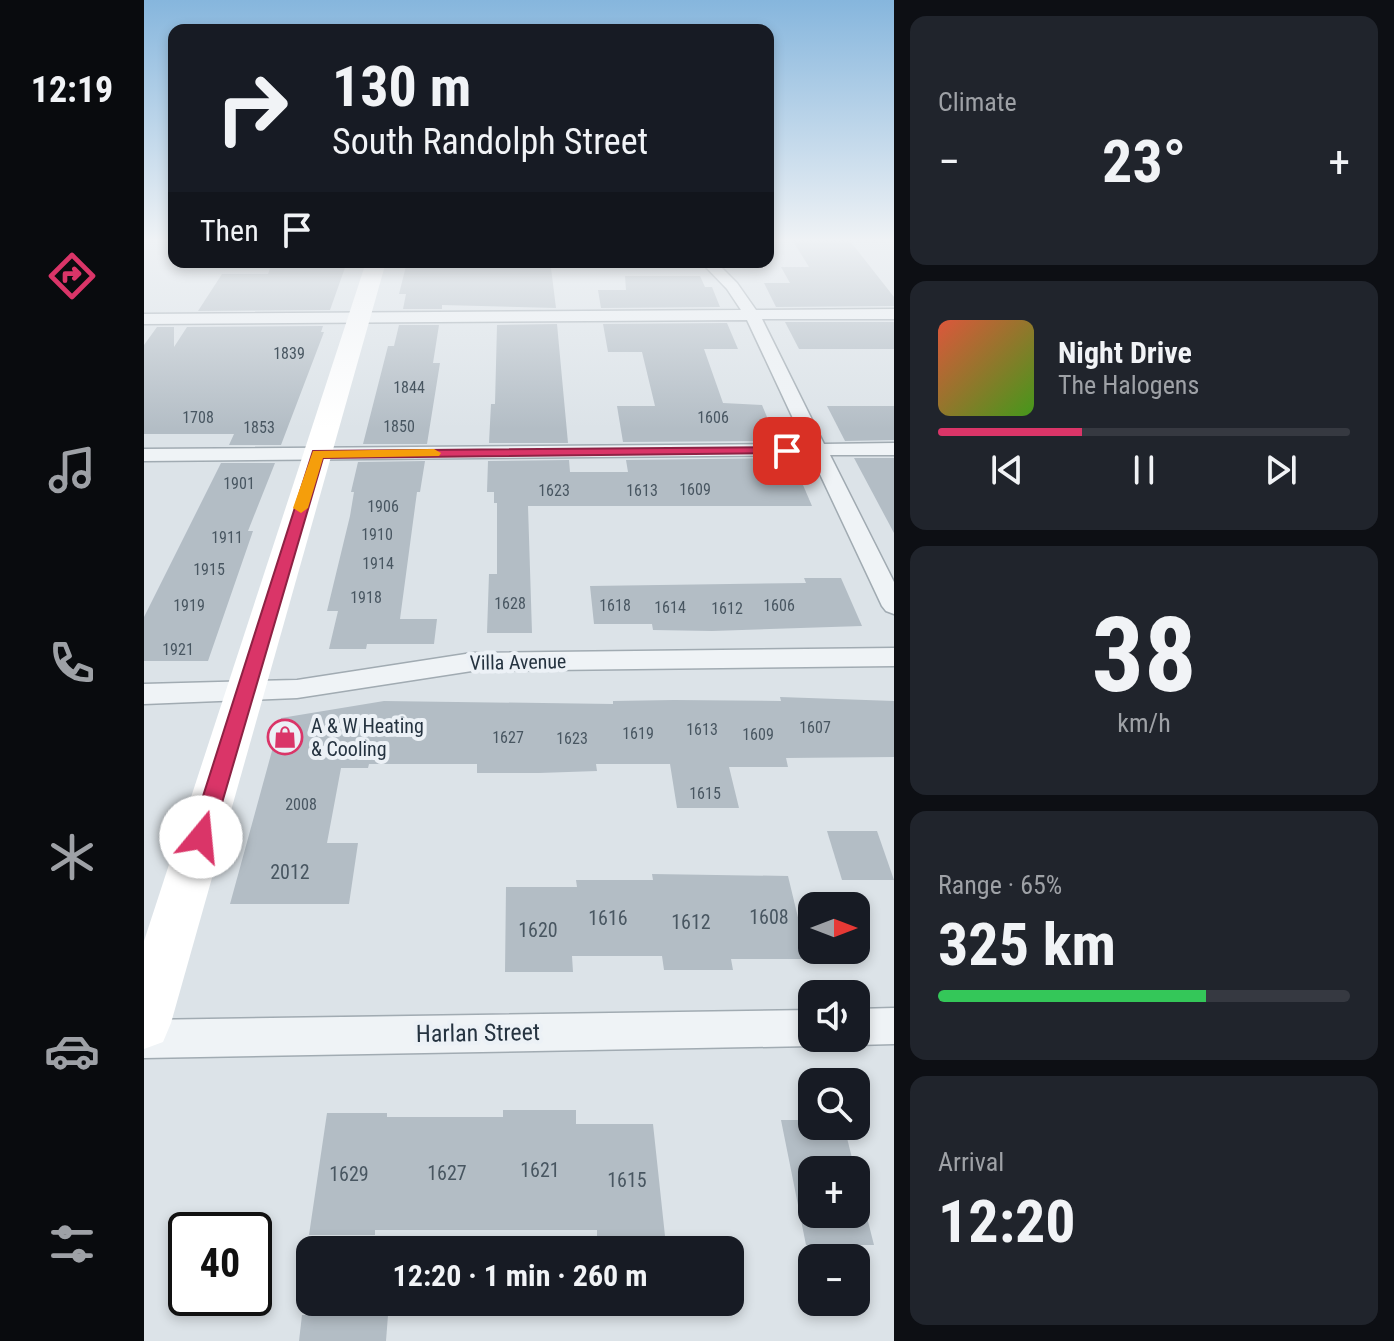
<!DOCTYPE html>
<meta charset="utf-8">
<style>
body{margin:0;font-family:"Roboto Condensed",sans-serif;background:#20242c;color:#f1f3f6;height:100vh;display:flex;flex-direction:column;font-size:30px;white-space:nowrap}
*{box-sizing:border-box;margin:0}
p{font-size:26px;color:#9ea1a6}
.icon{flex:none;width:44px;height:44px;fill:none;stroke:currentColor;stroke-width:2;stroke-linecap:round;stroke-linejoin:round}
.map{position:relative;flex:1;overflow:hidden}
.sheet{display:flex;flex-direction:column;gap:16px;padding:16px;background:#0d0f14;width:500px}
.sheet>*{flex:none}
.guide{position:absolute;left:24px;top:24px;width:606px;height:244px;border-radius:16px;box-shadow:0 4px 12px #0003;background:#171b24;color:#f1f3f6;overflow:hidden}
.needle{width:52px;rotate:90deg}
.tools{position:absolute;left:654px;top:892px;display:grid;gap:16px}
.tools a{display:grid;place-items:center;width:72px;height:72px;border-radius:16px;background:#171b24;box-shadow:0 4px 12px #0003;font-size:40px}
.speed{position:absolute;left:24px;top:1212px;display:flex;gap:16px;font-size:40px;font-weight:700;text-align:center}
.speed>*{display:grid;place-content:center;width:104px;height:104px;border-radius:50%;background:#171b24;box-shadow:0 4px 12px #0003;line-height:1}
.speed .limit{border:4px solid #111;border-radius:12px;background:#fff;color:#111}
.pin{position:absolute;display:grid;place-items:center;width:68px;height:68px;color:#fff;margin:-34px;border-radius:16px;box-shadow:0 4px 12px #0006}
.me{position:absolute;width:88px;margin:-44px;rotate:17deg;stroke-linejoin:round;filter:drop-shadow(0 0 6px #0008)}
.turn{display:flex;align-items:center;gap:28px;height:168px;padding:0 32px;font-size:36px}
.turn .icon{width:104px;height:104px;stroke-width:2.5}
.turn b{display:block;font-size:56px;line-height:68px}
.then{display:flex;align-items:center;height:76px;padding:0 32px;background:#0003;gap:16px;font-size:30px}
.big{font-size:60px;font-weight:700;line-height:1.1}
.sheet .card{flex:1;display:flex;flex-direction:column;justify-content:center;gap:12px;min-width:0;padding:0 28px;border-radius:16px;background:#20242c}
.sheet .dial{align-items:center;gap:0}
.dial b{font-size:104px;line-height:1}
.song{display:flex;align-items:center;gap:24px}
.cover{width:96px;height:96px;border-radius:12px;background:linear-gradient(135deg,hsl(10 70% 55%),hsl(100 70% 35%))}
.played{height:8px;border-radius:4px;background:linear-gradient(90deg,#da3568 35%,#363941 35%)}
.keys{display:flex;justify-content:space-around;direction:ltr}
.heat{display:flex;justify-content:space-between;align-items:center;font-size:44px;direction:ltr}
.charge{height:12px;border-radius:6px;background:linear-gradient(90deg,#34c759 65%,#363941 0)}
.trip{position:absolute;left:152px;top:1236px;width:448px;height:80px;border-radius:16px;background:#171b24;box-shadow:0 4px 12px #0003;font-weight:700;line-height:80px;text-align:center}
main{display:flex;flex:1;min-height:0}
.tabs{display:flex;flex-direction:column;width:144px;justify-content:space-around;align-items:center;background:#090b0e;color:#9ea1a6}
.tabs .icon{width:56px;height:56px}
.tabs .current{color:#da3568}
.tabs b{font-size:36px;color:#f1f3f6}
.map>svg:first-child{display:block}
.building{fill:#b3bdc5}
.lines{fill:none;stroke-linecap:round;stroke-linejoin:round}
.street-casing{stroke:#a1abb2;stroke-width:3}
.street{fill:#eff3f6;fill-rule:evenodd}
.secondary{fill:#fff;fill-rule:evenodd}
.route{fill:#da3568;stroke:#8e2244;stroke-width:2}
.slow{fill:#f59e0b}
.labels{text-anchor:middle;stroke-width:8;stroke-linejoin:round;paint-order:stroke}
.number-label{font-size:16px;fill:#485661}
.street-label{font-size:20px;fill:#253340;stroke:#ecf1f6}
.poi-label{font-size:20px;fill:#253340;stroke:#ecf1f6;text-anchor:start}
.near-number-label{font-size:20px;fill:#485661}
.near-street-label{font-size:24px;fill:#253340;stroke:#ecf1f6}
</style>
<main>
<nav class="tabs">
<b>12:19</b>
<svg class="icon current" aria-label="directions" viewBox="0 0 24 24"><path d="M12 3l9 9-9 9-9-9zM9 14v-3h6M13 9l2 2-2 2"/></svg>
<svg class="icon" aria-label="music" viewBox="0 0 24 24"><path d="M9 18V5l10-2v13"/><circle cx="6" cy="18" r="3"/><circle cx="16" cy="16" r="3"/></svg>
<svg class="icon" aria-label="phone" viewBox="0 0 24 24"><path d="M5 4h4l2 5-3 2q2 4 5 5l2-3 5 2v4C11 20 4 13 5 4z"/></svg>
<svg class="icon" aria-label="climate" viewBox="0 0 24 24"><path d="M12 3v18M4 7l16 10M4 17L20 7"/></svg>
<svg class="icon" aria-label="car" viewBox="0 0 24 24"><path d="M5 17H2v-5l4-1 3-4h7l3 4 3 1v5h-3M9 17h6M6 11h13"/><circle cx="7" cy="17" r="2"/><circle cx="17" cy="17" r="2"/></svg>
<svg class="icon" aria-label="filters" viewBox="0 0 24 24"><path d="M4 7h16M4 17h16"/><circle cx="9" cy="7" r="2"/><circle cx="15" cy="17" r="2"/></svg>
</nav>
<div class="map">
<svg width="750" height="1341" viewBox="0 0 750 1341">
<rect width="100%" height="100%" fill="#dce3e8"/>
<!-- building -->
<g class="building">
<path d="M649 241H706L750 297V306L632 307 620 283H646L637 267H665Z"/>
<path d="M203 262 186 310 54 311 78 274H124L128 263Z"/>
<path d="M262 266 407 268 412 308 298 305V309H259L262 294H255Z"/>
<path d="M481 276H556L561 287H568L576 307 457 308 454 290H482Z"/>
<path d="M641 322H750V349H655Z"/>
<path d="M583 323 594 349H560L579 403 618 405 633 441 479 442 473 406H511L498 352H464L459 324Z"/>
<path d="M413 324 424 443H345L347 404H351L353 325Z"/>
<path d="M255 325H295L289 363H296L283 444H219L244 346H250Z"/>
<path d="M179 326 177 332H180L137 445H85L90 434H0V345L13 327H30V347L43 327Z"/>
<path d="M683 406H750V440L701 441Z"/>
<path d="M640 458 645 471H653L668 506H384L388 633H343L345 574H353V503H350V492H343L344 461 425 460 426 472H484L482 460Z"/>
<path d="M710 458H750V533Z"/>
<path d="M281 461 276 492H273L256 619H293L290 644H223L222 649H185L194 611H183L206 516 210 492H207L214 462Z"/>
<path d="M77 463H131L104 531H109L64 661H0V617Z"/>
<path d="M660 578H697L718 626 568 631 509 630 508 624H450L446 586 662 583Z"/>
<path d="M636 697 750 701V757L642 758 644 767H585L595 808H533L526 764H452L453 771 395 773H333V764H225L224 768H197L183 843H214L205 904H86L137 718 240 701 469 704V701L530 700 637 701Z"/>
<path d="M683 831H733L750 880H698Z"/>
<path d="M508 874 644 876 664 959H587L589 970H520L518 956H428L429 972H361L362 887H433L432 880H509Z"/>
<path d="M359 1110H432V1124H509L521 1236H453V1230H231V1235H165L183 1113H243V1117H359Z"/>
<path d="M637 1120H668V1126H700L711 1170H668V1214H712V1174L730 1245H662Z"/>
<path d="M158 1315H244L242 1341H155Z"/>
</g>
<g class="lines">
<!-- street casing -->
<g class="street-casing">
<g id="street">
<path d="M557 262H572L593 283 612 310 750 309V319H618L680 444 750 443V455H686L750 582V614L742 611 738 606 667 455 0 461V449L661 444 603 320 0 324V314L597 310 583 289Z"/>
<path d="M750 648V666L328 671 153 698 0 704V684L153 680 328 653Z"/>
<path d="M750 1008V1044L712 1045 699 1040 712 1038V1009Z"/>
<path d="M668 1010V1038H682L668 1046 0 1058V1020Z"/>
</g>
</g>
<!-- street -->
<use href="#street" class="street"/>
<!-- secondary -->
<path class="secondary" d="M222 262H242L27 1023 19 1042 0 1049V941Z"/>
</g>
<!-- sky -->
<linearGradient id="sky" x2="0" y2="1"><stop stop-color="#86b6dd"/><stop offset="0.56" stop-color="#eff2f5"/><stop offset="1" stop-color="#eff2f5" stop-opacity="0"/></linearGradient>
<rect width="750" height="429" fill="url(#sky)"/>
<!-- route -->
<path class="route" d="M643 447 648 448V453L179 458 68 837 64 843 57 846 49 843 46 837 169 451Z"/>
<!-- slow -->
<path class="slow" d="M290 449 297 453 295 456 179 458 164 508 157 513 149 508 169 451Z"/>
<!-- icons -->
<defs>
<g id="shop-ring" transform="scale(1.8)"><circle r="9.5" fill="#ecf1f6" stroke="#da3568" stroke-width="1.5"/><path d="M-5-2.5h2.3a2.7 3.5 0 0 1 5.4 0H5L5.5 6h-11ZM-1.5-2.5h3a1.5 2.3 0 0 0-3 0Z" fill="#da3568"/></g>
</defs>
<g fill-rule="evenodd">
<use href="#shop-ring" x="141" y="737"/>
</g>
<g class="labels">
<!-- number labels -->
<g class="number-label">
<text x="145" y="359">1839</text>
<text x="265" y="393">1844</text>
<text x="54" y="423">1708</text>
<text x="569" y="423">1606</text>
<text x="255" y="432">1850</text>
<text x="115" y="433">1853</text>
<text x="95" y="489">1901</text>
<text x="551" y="495">1609</text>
<text x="410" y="496">1623</text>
<text x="498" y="496">1613</text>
<text x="239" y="512">1906</text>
<text x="233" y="540">1910</text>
<text x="83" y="543">1911</text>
<text x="234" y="569">1914</text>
<text x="65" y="575">1915</text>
<text x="222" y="603">1918</text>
<text x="366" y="609">1628</text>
<text x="45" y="611">1919</text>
<text x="471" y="611">1618</text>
<text x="635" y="611">1606</text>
<text x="526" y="613">1614</text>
<text x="583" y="614">1612</text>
<text x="34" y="655">1921</text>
<text x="671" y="733">1607</text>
<text x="558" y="735">1613</text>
<text x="494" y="739">1619</text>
<text x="614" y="740">1609</text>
<text x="364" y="743">1627</text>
<text x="428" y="744">1623</text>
<text x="561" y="799">1615</text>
<text x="157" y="810">2008</text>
</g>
<!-- street labels -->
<g class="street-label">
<text transform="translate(374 662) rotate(-1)" y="7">Villa Avenue</text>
</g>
<!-- poi labels -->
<g class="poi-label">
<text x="167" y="733">A &amp; W Heating<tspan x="167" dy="23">&amp; Cooling</tspan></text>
</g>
<!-- near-number labels -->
<g class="near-number-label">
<text x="146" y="879">2012</text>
<text x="625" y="924">1608</text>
<text x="464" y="925">1616</text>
<text x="547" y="929">1612</text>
<text x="394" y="937">1620</text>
<text x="396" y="1177">1621</text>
<text x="303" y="1180">1627</text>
<text x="205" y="1181">1629</text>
<text x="483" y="1187">1615</text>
</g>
<!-- near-street labels -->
<g class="near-street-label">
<text transform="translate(334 1033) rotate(-1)" y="8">Harlan Street</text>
</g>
</g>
</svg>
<div class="tools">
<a><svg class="needle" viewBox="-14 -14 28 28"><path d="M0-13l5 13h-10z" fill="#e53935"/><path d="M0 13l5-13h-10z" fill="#9ea1a6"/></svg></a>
<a><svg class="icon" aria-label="sound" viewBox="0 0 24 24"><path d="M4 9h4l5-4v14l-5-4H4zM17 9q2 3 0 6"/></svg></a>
<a><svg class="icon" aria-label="search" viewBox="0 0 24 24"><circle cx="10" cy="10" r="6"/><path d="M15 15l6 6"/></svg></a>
<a>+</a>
<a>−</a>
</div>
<div class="speed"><div class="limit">40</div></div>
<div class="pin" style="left:643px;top:451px;background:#d93025"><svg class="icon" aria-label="arrive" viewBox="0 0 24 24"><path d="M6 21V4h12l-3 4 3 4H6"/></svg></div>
<svg class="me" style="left:57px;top:837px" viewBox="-20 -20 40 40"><circle r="19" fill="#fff"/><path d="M0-13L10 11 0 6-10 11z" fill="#da3568"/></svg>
<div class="trip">12:20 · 1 min · 260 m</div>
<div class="guide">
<div class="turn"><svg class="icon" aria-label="right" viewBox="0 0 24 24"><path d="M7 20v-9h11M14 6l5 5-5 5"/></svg><div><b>130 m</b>South Randolph Street</div></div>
<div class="then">Then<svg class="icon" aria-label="arrive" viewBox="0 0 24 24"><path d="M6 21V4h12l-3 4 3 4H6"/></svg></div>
</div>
</div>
<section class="sheet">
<div class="card"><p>Climate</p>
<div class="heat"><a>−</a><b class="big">23°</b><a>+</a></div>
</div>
<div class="card">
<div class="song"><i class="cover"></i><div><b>Night Drive</b><p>The Halogens</p></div></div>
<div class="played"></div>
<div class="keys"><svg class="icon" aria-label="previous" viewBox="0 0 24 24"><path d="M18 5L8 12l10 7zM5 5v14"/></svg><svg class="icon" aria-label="pause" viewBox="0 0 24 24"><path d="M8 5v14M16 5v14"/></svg><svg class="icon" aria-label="next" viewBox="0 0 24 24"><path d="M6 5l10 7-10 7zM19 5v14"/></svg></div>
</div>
<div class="card dial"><b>38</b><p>km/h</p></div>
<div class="card"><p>Range · 65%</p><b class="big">325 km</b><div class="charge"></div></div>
<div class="card"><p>Arrival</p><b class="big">12:20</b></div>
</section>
</main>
